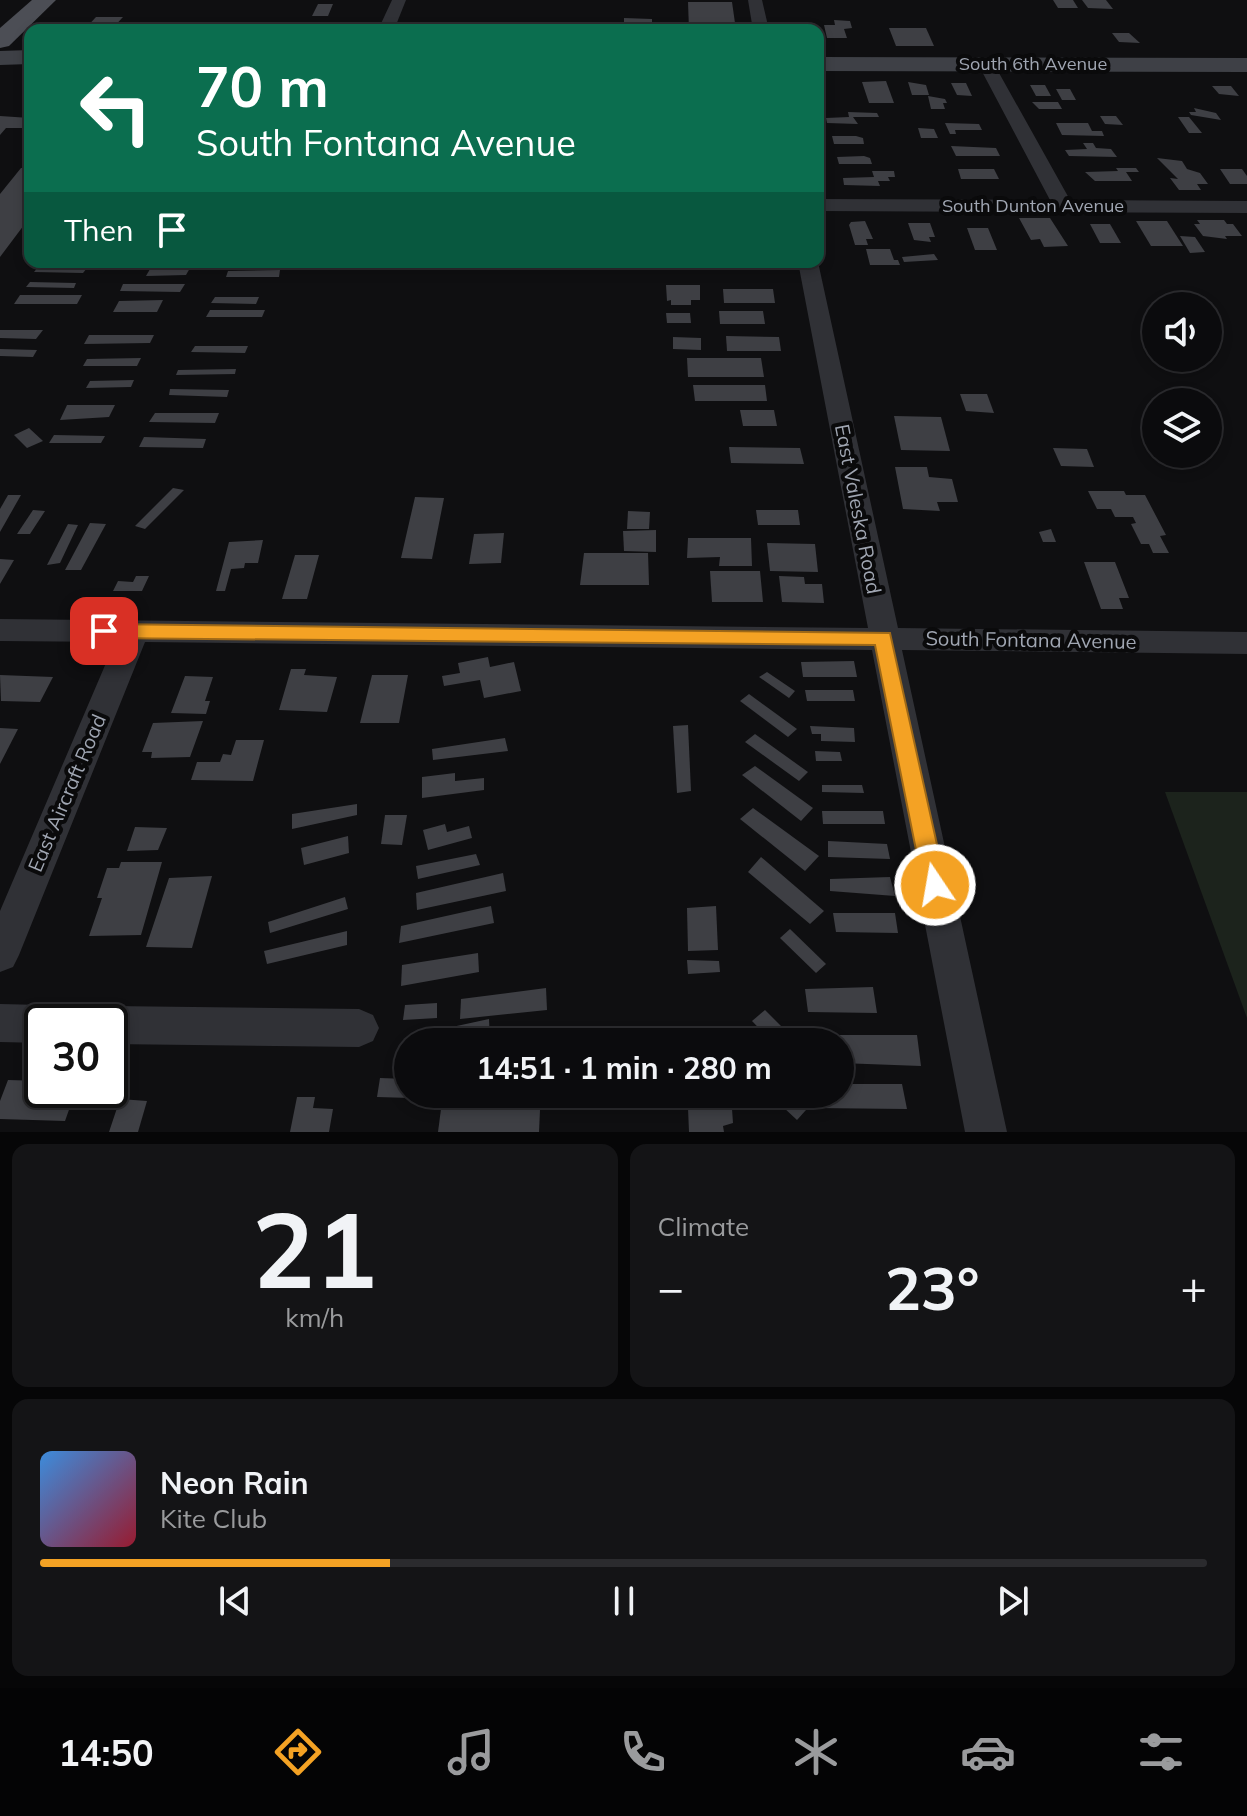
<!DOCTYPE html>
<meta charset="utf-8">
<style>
body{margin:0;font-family:Mulish,sans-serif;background:#141416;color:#f1f3f6;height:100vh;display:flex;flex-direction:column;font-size:30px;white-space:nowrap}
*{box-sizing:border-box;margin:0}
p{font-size:26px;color:#9a9b9d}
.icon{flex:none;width:44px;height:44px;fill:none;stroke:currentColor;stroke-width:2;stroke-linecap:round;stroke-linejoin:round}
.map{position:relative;height:1132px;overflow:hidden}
.drawer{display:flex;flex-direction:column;gap:12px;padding:12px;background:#060607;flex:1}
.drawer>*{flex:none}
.top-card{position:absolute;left:24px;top:24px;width:800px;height:244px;border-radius:16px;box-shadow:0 4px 12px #0003,0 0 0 2px #2b2b2e;background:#0b6e4f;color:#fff;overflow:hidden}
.fabs{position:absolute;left:1142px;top:292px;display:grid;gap:16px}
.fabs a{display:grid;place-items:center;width:80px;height:80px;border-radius:50%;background:#0b0b0d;box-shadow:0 4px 12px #0003,0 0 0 2px #2b2b2e;font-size:40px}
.speed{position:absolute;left:24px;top:1004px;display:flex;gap:16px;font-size:40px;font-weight:700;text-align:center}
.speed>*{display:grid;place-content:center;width:104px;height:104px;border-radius:50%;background:#0b0b0d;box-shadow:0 4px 12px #0003,0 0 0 2px #2b2b2e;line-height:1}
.speed .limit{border:4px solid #111;border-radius:12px;background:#fff;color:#111}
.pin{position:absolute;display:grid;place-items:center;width:68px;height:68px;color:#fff;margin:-34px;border-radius:16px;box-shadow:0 4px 12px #0006}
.me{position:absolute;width:88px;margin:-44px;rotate:348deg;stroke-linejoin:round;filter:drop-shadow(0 0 6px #0008)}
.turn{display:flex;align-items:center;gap:28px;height:168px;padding:0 40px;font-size:36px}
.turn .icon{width:104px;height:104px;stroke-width:2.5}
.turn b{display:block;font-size:56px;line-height:68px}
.then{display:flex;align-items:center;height:76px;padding:0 40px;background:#0003;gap:16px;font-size:30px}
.big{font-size:60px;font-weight:700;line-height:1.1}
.drawer .tile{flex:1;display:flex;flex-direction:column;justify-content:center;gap:12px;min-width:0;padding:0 28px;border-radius:16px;background:#141416}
.drawer .dial{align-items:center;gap:0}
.dial b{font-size:104px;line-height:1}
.song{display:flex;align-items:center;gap:24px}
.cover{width:96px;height:96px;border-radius:12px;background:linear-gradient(135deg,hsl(210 70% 55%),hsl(350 70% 35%))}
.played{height:8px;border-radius:4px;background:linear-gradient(90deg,#f4a224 30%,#2b2b2e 30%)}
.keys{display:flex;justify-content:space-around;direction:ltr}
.heat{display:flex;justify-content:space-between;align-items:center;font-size:44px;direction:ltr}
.drawer .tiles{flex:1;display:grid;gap:12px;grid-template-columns:1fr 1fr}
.tile:last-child{grid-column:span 2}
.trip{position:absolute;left:394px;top:1028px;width:460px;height:80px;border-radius:40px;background:#0b0b0d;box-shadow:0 4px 12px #0003,0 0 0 2px #2b2b2e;font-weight:700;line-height:80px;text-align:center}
.dock{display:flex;height:128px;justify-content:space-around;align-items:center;background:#040405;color:#9a9b9d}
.dock .icon{width:56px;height:56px}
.dock .current{color:#f4a224}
.dock b{font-size:36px;color:#f1f3f6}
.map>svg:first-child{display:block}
.green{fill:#1c231c}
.building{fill:#3e3f44}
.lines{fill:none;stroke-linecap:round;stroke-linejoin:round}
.street{fill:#303136;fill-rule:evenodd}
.secondary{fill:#3e4046;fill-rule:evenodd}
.primary{fill:#4c4e55;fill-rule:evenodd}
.route{fill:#f4a224;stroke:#9f6917;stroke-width:2}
.labels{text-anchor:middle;stroke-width:8;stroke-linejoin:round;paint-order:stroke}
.far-street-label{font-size:18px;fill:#a0a6b2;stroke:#0a0a0b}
.street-label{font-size:20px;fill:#a0a6b2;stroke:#0a0a0b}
</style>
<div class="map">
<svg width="1247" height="1132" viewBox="0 0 1247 1132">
<rect width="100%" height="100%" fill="#0f0f11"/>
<!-- green -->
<path class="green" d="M1165 792H1247V1018Z"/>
<!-- building -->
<g class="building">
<path d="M1053 0H1073L1078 8H1058Z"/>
<path d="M1082 0H1106L1113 9 1088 8Z"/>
<path d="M688 2H732L736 30H689Z"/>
<path d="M318 4H333L328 16H312Z"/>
<path d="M96 17H123L111 30H84Z"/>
<path d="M624 18 652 19V30H624Z"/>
<path d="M834 20 850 21 852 28 844 29 847 38H827L824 25H835Z"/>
<path d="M889 28H926L934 46H896Z"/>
<path d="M1112 33H1129L1140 43 1119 42Z"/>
<path d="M886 81 894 103H869L862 82Z"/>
<path d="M908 82 926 85 929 95H912Z"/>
<path d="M951 83H966L972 96 957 95Z"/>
<path d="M1030 85H1045L1051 96H1036Z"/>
<path d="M1212 86H1231L1239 96 1219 94Z"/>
<path d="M1056 89H1070L1076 100H1062Z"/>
<path d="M928 96 945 99 947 103H943L945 109H931Z"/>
<path d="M1032 102H1058L1062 109H1039Z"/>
<path d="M1194 108 1216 113 1221 120 1191 115 1189 112H1196Z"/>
<path d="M848 112 877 113 879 117H853L858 124 827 123 826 118 849 117Z"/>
<path d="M0 116 30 118V120L22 128H6L0 135Z"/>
<path d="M1100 116H1116L1123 125 1105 124Z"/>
<path d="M1178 117H1189L1202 133H1189Z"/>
<path d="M945 123 979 124 982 130H955L956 134H950Z"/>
<path d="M1056 123H1088L1092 131H1102L1104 136 1062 135Z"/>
<path d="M918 128 934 129 938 138H921Z"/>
<path d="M832 136H856L863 138 864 144H834Z"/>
<path d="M1083 143H1093L1096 148 1111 149 1117 157 1069 156 1065 150 1087 149Z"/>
<path d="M951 146 996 148 1000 156H956Z"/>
<path d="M864 156 870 158 872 164H839L837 157Z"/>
<path d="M1157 158 1182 161 1187 169 1200 173 1208 184H1197L1201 190H1179L1170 178 1178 179Z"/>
<path d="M21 168H30V217L0 257V194Z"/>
<path d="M1116 168H1136L1139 172H1126L1132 181H1095L1085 172 1118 171Z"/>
<path d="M958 169H994L999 179H961Z"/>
<path d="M1220 169H1242L1247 176V184H1230Z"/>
<path d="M872 171H894L895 177H888L890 181H878L880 186 844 185 843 178 874 177Z"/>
<path d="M1019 218H1050L1068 246 1044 247 1040 239 1031 240Z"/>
<path d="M1197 220H1224L1227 224H1233L1242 236H1225L1227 239 1203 236 1194 224H1200Z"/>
<path d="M865 221 873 239H866L868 245H855L849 225 851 222Z"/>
<path d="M1136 221H1167L1183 246H1151Z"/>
<path d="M908 223H930L935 237H929L931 242 914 240Z"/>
<path d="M1090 224H1110L1121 243H1100Z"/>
<path d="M967 228H988L997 250H975Z"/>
<path d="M1180 236 1195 237 1205 252 1190 253Z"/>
<path d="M866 249H890L894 260H898L900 265H870Z"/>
<path d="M934 254 938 260 904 262 902 257Z"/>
<path d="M38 267 87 268 83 273 34 272Z"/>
<path d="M190 268 186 275 146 276 150 269Z"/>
<path d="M280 270 279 277H226L228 271Z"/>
<path d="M30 282 76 283 74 288 26 287Z"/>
<path d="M123 284H185L180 292 120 291Z"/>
<path d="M666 285H700V300H691V305H671V300L667 301Z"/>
<path d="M723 289H773L775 303H724Z"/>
<path d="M20 295H82L77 304H14Z"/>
<path d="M215 297H259L256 304 211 303Z"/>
<path d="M163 300 157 312H113L119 301Z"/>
<path d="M210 310H265L262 317H206Z"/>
<path d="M719 311H763L765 324H720Z"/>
<path d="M666 313H690L691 323H667Z"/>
<path d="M0 330H43L36 339 0 338Z"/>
<path d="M89 335H154L150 343 84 344Z"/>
<path d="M726 336 779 337 781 351H727Z"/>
<path d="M673 337 701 338V350L673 349Z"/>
<path d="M195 346H248L245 353 191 352Z"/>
<path d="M0 349 37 350 33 357 0 356Z"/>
<path d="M141 358 137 366H83L87 359Z"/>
<path d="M687 358H761L764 377H688Z"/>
<path d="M236 369 235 374 176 375 178 370Z"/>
<path d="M134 380 131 387 86 388 90 381Z"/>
<path d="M693 385H765L767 401H695Z"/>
<path d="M170 389 229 390 227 397 169 395Z"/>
<path d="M960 394H987L994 413 966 411Z"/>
<path d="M67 405H115L109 417 60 420Z"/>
<path d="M740 410H774L777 426H743Z"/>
<path d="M155 413H219L215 423 149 422Z"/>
<path d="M894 416 941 417 950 451 901 450Z"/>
<path d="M29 428 43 441 27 448 14 435Z"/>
<path d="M54 435 105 436 101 443H49Z"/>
<path d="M144 437 206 439 203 448 139 447Z"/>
<path d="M729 447 800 448 804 464 731 463Z"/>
<path d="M1053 448 1087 449 1094 467 1061 466Z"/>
<path d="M895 467H927L929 477 952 479 958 502H937L940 511 903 509Z"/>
<path d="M173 488 184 490 145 529 135 526Z"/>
<path d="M1088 491H1124L1126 495H1145L1166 535 1160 536 1169 553H1153L1149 544H1141L1131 524 1136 523 1133 517H1115L1111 509H1097Z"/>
<path d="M8 495H21L0 532V509Z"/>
<path d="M415 497 444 498 432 559 401 558Z"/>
<path d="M33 510 45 511 30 534H17Z"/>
<path d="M756 510H798L800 525H758Z"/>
<path d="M628 511 650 512 649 529H627Z"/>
<path d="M90 523 106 524 81 570H65Z"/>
<path d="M68 524 78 525 60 563 47 565Z"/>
<path d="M1051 529 1056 542H1043L1039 532Z"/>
<path d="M656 530V552L624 551 623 531Z"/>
<path d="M504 533 501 563 469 564 474 534Z"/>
<path d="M688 538H751L752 566H719L720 557 687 558Z"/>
<path d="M263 540 258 563H245L244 568 231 569 225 591H216L229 542Z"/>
<path d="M767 543 815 544 818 572 770 571Z"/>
<path d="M584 553H648L649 585H580Z"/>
<path d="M295 555H319L307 599H282Z"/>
<path d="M0 559 14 560 0 584Z"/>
<path d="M1084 562H1115L1129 598H1119L1123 609H1101Z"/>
<path d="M710 571H760L763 602H712Z"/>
<path d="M136 576H149L142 591H113L118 581 133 582Z"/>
<path d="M779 576 804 577 805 584H822L824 603 782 602Z"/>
<path d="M488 657 490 667 514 662 521 691 484 698 480 680 444 686 442 676 460 673 458 663Z"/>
<path d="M854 661 857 677H803L801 662Z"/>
<path d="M291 669H306L304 675 337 677 327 712 279 710Z"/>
<path d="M767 672 795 691 789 698 759 677Z"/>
<path d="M0 675 53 677 40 702 1 701Z"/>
<path d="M372 675H408L399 723H360Z"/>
<path d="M185 676 213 677 205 701H210L206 714 171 713Z"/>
<path d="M805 690H853L855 701H807Z"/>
<path d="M749 694 797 729 788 737 740 701Z"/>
<path d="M203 721 190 757 151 758 152 752H142L153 723Z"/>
<path d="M688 725 691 791 677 793 673 726Z"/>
<path d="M810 726 854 728 855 742 821 741V734H812Z"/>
<path d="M0 728 18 729 0 764Z"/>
<path d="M755 734 808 772 799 781 745 742Z"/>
<path d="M505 738 508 751 433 760 432 749Z"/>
<path d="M236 740H264L253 781 191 780 197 762H220L223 754 231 755Z"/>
<path d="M815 751 840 752 842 761H816Z"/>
<path d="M755 766 813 808 801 821 742 775Z"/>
<path d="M455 773V781L484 778V790L422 798V777Z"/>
<path d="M822 785H862L864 793 822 792Z"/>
<path d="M357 804V815L292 829V814Z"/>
<path d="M753 808 819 856 805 871 740 819Z"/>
<path d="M822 811H883L885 824H823Z"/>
<path d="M385 815H407L402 845 381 844Z"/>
<path d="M445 824 447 832 469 826 472 838 428 850 423 830Z"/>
<path d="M135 827 167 828 158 850 127 851Z"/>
<path d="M348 836 349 853 304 865 301 848Z"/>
<path d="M828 841 887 844 890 859 828 857Z"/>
<path d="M476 854 480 865 418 879 416 866Z"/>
<path d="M761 857 824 911 810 924 748 872Z"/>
<path d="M121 862H162L141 935 89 936 102 898H97L107 868H119Z"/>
<path d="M503 873 506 891 417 910 416 893Z"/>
<path d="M212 876 192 948 146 947 169 878Z"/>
<path d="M890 877 895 896 830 891V879Z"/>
<path d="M345 897 348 909 270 933 268 922Z"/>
<path d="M491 906 494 923 399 943 401 926Z"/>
<path d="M716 906 718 950 688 951 687 908Z"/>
<path d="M833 913H895L898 933 836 932Z"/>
<path d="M790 929 826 964 816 973 780 938Z"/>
<path d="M347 931V945L267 964 264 951Z"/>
<path d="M478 953 479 972 401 986 402 965Z"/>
<path d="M687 960 719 961 720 972 688 974Z"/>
<path d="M873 987 877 1013 808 1012 805 989Z"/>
<path d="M546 988 547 1010 460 1019 461 999Z"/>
<path d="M437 1003V1018L403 1020 405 1005Z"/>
<path d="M765 1010 797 1042H772L752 1021Z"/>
<path d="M489 1019 490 1041 453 1042 452 1027Z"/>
<path d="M813 1035H917L921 1066 840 1063V1042H814Z"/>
<path d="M380 1078 408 1079V1094H444V1099L377 1097Z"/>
<path d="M8 1080 42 1081V1090H76L65 1121 0 1119V1101Z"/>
<path d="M840 1084H902L907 1109 814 1108 812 1094H840Z"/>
<path d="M694 1094H731L733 1123 723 1126 724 1132H689L688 1108H694Z"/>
<path d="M769 1094H789L806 1110 797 1120Z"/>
<path d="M297 1097H315L313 1108 333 1109 329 1132H290Z"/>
<path d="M120 1099 147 1101 138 1132H109Z"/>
<path d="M441 1109 540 1110 539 1132H438Z"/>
</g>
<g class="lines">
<!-- street -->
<g class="street">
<path d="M392 0H406L394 30H378Z"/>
<path d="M748 0H762L769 30H753Z"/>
<path d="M986 59 994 64 1070 200 1247 201V213L818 211V199L1050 200 978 64Z"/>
<path d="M798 262H818L898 628 1247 632V654L902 650 1007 1132H965L872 650 145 642 19 955 13 967 0 972V911L115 642 0 641V619L868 628Z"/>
<path d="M0 1004 42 1005 56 1011 61 1022H42V1043L0 1042Z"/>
<path d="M110 1006 359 1009 373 1015 379 1028 373 1041 359 1047 110 1044V1022H92L96 1012Z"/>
</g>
<!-- secondary -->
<g class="secondary">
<path d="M30 50V64L0 65V51Z"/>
<path d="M818 57 1247 58V72L818 71Z"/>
</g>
<!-- primary -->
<path class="primary" d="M32 0H56L9 46 0 48V28Z"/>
</g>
<!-- route -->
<path class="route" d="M104 624 890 633 946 885 943 892 935 895 927 892 923 885 875 645 104 638 95 631Z"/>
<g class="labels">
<!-- far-street labels -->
<g class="far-street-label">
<text x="1033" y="70">South 6th Avenue</text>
<text x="1033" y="212">South Dunton Avenue</text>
</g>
<!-- street labels -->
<g class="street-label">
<text transform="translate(858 509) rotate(79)" y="7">East Valeska Road</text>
<text transform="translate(1031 640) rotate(1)" y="7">South Fontana Avenue</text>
<text transform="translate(67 793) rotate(-67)" y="7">East Aircraft Road</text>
</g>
</g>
</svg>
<div class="fabs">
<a><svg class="icon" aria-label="sound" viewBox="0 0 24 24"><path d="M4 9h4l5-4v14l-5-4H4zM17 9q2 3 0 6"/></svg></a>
<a><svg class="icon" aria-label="layers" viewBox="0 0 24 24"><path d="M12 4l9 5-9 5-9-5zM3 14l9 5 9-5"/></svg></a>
</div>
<div class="speed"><div class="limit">30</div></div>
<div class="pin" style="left:104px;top:631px;background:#d93025"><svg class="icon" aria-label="arrive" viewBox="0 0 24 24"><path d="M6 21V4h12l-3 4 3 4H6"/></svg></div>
<svg class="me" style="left:935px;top:885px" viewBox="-20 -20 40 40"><circle r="17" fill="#f4a224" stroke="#fff" stroke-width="3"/><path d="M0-11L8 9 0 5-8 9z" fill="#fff"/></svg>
<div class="trip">14:51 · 1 min · 280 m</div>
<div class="top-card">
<div class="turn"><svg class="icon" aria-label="left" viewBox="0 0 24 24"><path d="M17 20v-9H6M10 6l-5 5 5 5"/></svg><div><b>70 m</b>South Fontana Avenue</div></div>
<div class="then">Then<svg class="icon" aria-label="arrive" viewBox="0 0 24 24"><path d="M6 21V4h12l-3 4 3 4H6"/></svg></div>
</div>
</div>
<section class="drawer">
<div class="tiles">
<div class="tile dial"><b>21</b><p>km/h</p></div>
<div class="tile"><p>Climate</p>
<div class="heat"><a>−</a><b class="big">23°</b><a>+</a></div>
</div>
<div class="tile">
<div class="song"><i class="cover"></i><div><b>Neon Rain</b><p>Kite Club</p></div></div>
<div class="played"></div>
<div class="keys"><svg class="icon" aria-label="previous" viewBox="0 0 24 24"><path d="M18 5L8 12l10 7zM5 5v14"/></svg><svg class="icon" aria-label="pause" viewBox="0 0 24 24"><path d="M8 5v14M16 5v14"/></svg><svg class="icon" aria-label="next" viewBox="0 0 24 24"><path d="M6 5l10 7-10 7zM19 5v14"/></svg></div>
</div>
</div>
</section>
<nav class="dock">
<b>14:50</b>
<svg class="icon current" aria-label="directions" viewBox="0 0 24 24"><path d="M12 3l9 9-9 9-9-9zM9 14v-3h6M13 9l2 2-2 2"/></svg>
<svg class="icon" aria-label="music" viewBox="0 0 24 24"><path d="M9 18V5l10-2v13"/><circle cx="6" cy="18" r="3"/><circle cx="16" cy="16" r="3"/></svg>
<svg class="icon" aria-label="phone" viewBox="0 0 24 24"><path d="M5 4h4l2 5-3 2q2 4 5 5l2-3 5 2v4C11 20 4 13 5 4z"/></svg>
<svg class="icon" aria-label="climate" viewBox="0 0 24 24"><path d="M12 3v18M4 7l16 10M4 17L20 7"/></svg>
<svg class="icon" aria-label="car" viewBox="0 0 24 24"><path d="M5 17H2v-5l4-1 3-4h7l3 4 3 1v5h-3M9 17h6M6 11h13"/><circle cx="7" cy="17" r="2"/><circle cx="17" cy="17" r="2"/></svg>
<svg class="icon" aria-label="filters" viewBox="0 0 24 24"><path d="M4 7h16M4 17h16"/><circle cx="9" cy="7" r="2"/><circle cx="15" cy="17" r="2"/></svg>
</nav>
